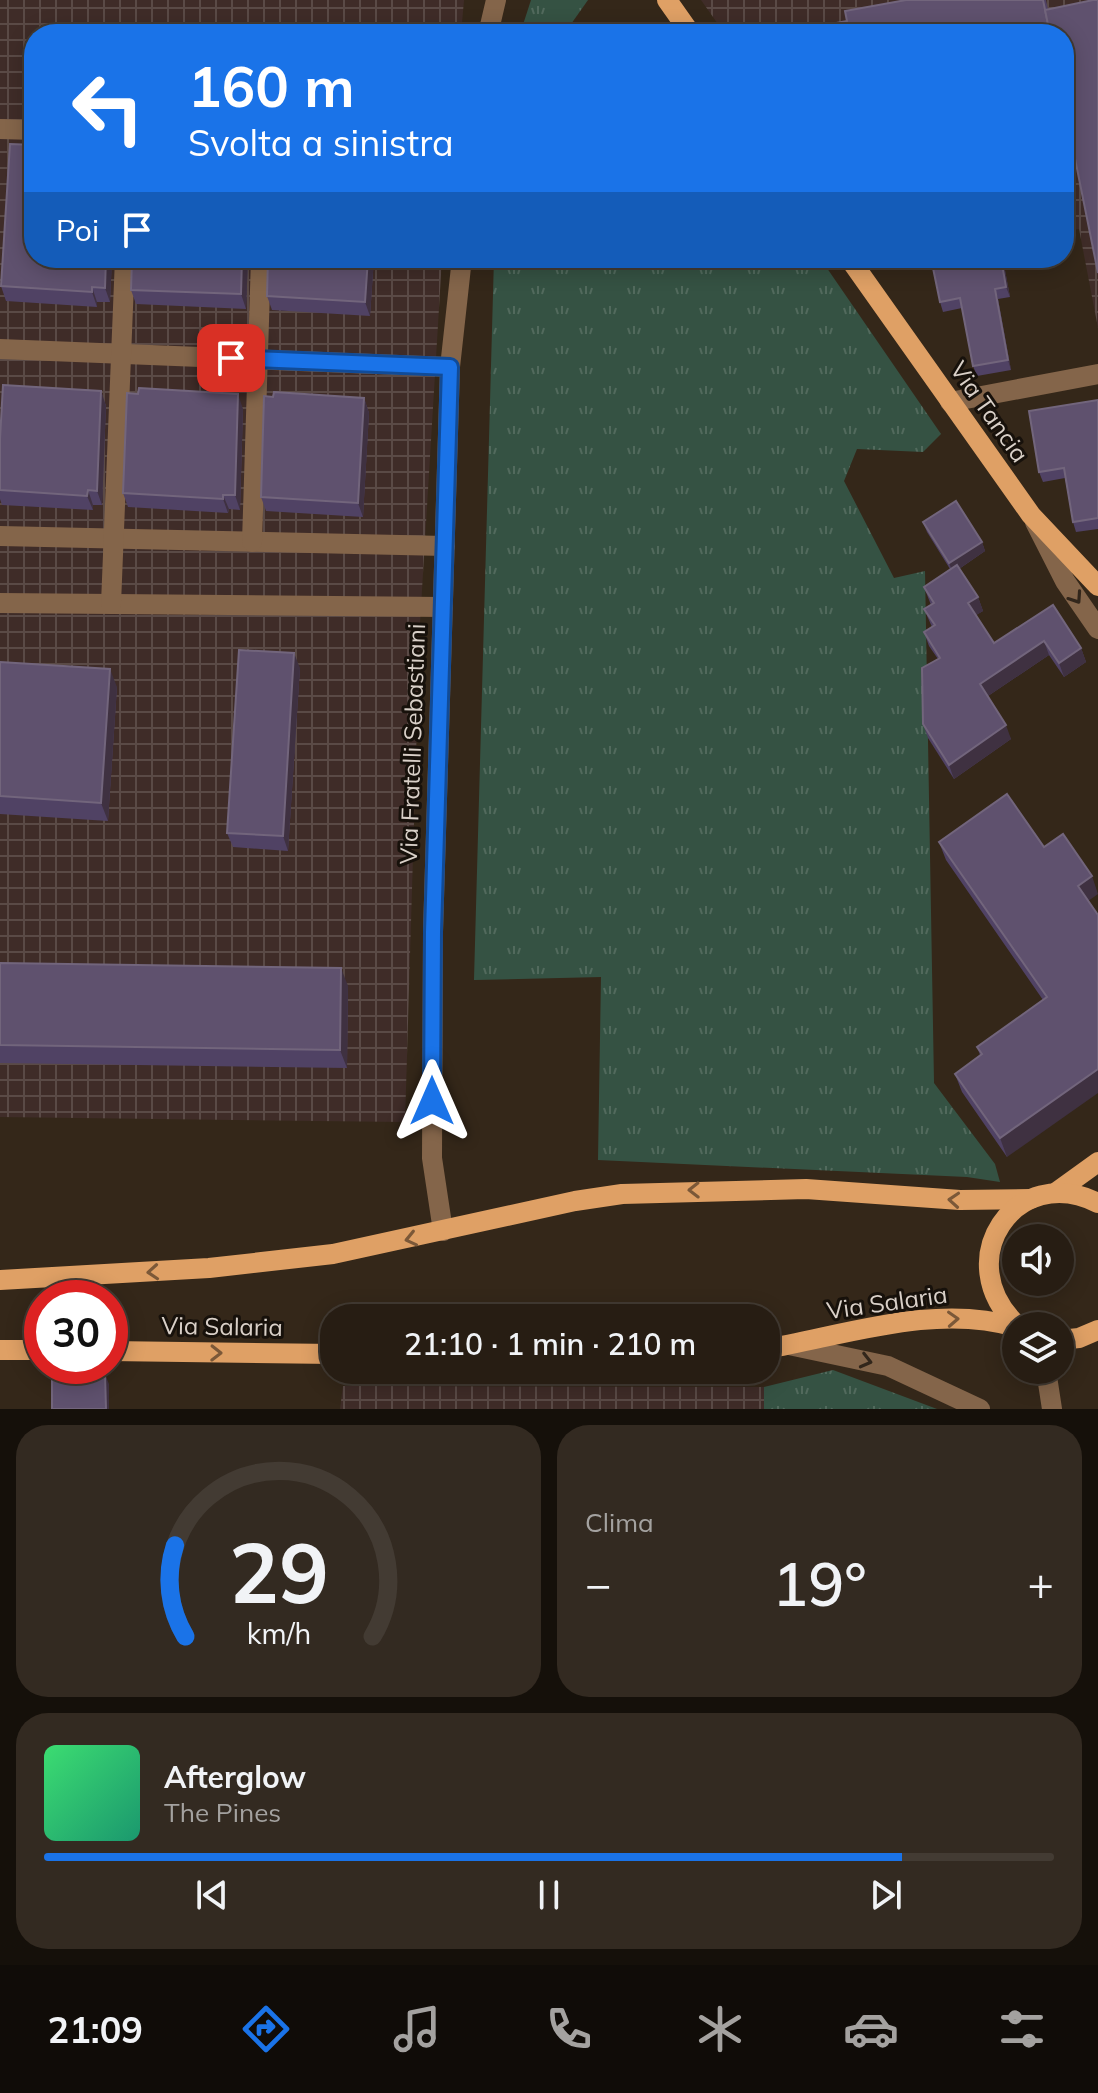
<!DOCTYPE html>
<html lang="it">
<meta charset="utf-8">
<style>
body{margin:0;font-family:Mulish,sans-serif;background:#332a21;color:#f1f3f6;height:100vh;display:flex;flex-direction:column;font-size:30px;white-space:nowrap}
*{box-sizing:border-box;margin:0}
p{font-size:26px;color:#a4a2a0}
.icon{flex:none;width:44px;height:44px;fill:none;stroke:currentColor;stroke-width:2;stroke-linecap:round;stroke-linejoin:round}
.map{position:relative;height:1409px;overflow:hidden}
.drawer{display:flex;flex-direction:column;gap:16px;padding:16px;background:#15100a;flex:1}
.drawer>*{flex:none}
.hud{position:absolute;left:24px;top:24px;width:1050px;height:244px;border-radius:32px;box-shadow:0 4px 20px #0003,0 0 0 2px #433b33;background:#1a73e8;color:#fff;overflow:hidden}
.controls{position:absolute;left:1002px;top:1224px;display:grid;gap:16px}
.controls a{display:grid;place-items:center;width:72px;height:72px;border-radius:50%;background:#271d13;box-shadow:0 4px 20px #0003,0 0 0 2px #433b33;font-size:40px}
.speed{position:absolute;left:24px;top:1280px;display:flex;gap:16px;font-size:40px;font-weight:700;text-align:center}
.speed>*{display:grid;place-content:center;width:104px;height:104px;border-radius:50%;background:#271d13;box-shadow:0 4px 20px #0003,0 0 0 2px #433b33;line-height:1}
.speed .limit{border:12px solid #d22;background:#fff;color:#111}
.pin{position:absolute;display:grid;place-items:center;width:68px;height:68px;color:#fff;margin:-34px;border-radius:16px;box-shadow:0 4px 12px #0006}
.me{position:absolute;width:88px;margin:-44px;rotate:0deg;stroke-linejoin:round;filter:drop-shadow(0 0 6px #0008)}
.turn{display:flex;align-items:center;gap:28px;height:168px;padding:0 32px;font-size:36px}
.turn .icon{width:104px;height:104px;stroke-width:2.5}
.turn b{display:block;font-size:56px;line-height:68px}
.then{display:flex;align-items:center;height:76px;padding:0 32px;background:#0003;gap:16px;font-size:30px}
.big{font-size:60px;font-weight:600;line-height:1.1}
.drawer .tile{flex:1;display:flex;flex-direction:column;justify-content:center;gap:12px;min-width:0;padding:0 28px;border-radius:32px;background:#332a21}
.drawer .dial{align-items:center;gap:0}
.dial svg{height:208px;overflow:visible;fill:none;stroke:#433b33;stroke-width:7;stroke-linecap:round;text-anchor:middle}
.dial text{fill:#f1f3f6;stroke:none}
.song{display:flex;align-items:center;gap:24px}
.cover{width:96px;height:96px;border-radius:12px;background:linear-gradient(135deg,hsl(140 70% 55%),hsl(160 70% 35%))}
.played{height:8px;border-radius:4px;background:linear-gradient(90deg,#1a73e8 85%,#433b33 85%)}
.keys{display:flex;justify-content:space-around;direction:ltr}
.heat{display:flex;justify-content:space-between;align-items:center;font-size:44px;direction:ltr}
.drawer .tiles{flex:1;display:grid;gap:16px;grid-template-columns:1fr 1fr}
.tile:last-child{grid-column:span 2}
.trip{position:absolute;left:320px;top:1304px;width:460px;height:80px;border-radius:32px;background:#271d13;box-shadow:0 4px 20px #0003,0 0 0 2px #433b33;font-weight:600;line-height:80px;text-align:center}
.tabs{display:flex;height:128px;justify-content:space-around;align-items:center;background:#100c08;color:#a4a2a0}
.tabs .icon{width:56px;height:56px}
.tabs .on{color:#1a73e8}
.tabs b{font-size:36px;color:#f1f3f6}
.map>svg:first-child{display:block}
.industrial{fill:url(#industrial-grid)}
.grass{fill:url(#grass-tufts)}
.lines{fill:none;stroke-linecap:round;stroke-linejoin:round}
.minor{stroke:#84654a;stroke-width:20}
.major{stroke:#dfa065;stroke-width:20}
.wall{fill:#504264}
.shaded-wall{fill:#3f3141}
.building{fill:#5f516e;stroke:#72657c;stroke-width:2}
.oneway{stroke:#32261b}
.oneway2{stroke:#7b5838}
.route-casing{stroke:#114b97;stroke-width:20}
.route{stroke:#1a73e8;stroke-width:14}
.labels{text-anchor:middle;stroke-width:6;stroke-linejoin:round;paint-order:stroke}
.street-label{font-size:24px;fill:#d9d0c8;stroke:#17110b}
</style>
<div class="map">
<svg width="1098" height="1409" viewBox="0 0 1098 1409">
<defs>
<pattern id="industrial-grid" width="8" height="8" patternUnits="userSpaceOnUse" patternTransform="scale(2)"><rect width="8" height="8" fill="#3f2c28"/><path d="M0 4h8M4 0v8" fill="none" stroke="#5a4a46"/></pattern>
<pattern id="grass-tufts" width="24" height="20" patternUnits="userSpaceOnUse" patternTransform="scale(2)"><rect width="24" height="20" fill="#355243"/><path d="M3 7l-1-3M5 7V3M7 7l1-3M15 17l-1-3M17 17v-4M19 17l1-3" fill="none" stroke="#526a5d"/></pattern>
</defs>
<rect width="100%" height="100%" fill="#342719"/>
<!-- industrial -->
<g class="industrial">
<path d="M0 0H464L461 34H34V258H442L420 623 405 1122 0 1117Z"/>
<path d="M701 0H1098V328L1079 229 1064 231V34H725Z"/>
<path d="M343 1386 764 1387V1409H340Z"/>
</g>
<!-- grass -->
<g class="grass">
<path d="M531 0H588L564 34H520Z"/>
<path d="M494 258H820L941 434 923 452 857 449 844 481 894 578 925 571 934 1083 995 1164 1000 1182 967 1177 598 1160 601 977 474 980Z"/>
<path d="M833 1370 937 1409H764V1387Z"/>
</g>
<g class="lines">
<!-- minor -->
<g class="minor">
<path d="M488 34 496 0"/>
<path d="M0 129 34 130"/>
<path d="M0 349 450 367"/>
<path d="M950 402 1098 374"/>
<path d="M1035 522 1065 581 1098 629"/>
<path d="M0 536 445 546"/>
<path d="M252 542 261 258"/>
<path d="M0 603 443 607"/>
<path d="M111 604 125 258"/>
<path d="M443 1231 432 1158 433 932 450 367 462 258"/>
<path d="M789 1345 888 1366 980 1409"/>
<path d="M1046 1370 1052 1409"/>
</g>
<!-- major -->
<g class="major">
<path d="M667 0 691 34"/>
<path d="M849 258 1031 515 1098 586"/>
<path d="M1055 1193 1098 1162"/>
<path d="M0 1280 209 1268 333 1254 575 1201 622 1194 806 1189 960 1200 1031 1199"/>
<path d="M1018 1326C948 1261 1016 1161 1098 1203"/>
<path d="M1060 1340 1079 1338 1098 1330"/>
<path d="M766 1349C846 1335 936 1303 1016 1327"/>
<path d="M0 1350H42"/>
<path d="M110 1351 334 1354"/>
</g>
</g>
<!-- wall -->
<g class="wall">
<path d="M906 0H1046L1048 9 1098 0V273L1064 104V34H777L847 21 845 11Z"/>
<path d="M112 258 110 302H97V307L6 301 1 286Z"/>
<path d="M132 258H248L246 309 136 304 131 290Z"/>
<path d="M268 258H374L370 316 272 310 267 296Z"/>
<path d="M1004 265 1010 297 998 299 1011 370 977 376 973 366 962 308 943 312 940 302Z"/>
<path d="M101 391 106 406 102 505H93V510L2 505 0 499V439Z"/>
<path d="M364 398 369 413 363 517 266 511 261 497Z"/>
<path d="M1098 400V529L1076 532 1073 522 1065 478 1043 482 1039 472Z"/>
<path d="M243 409 240 510 229 509 228 513 128 507 123 493Z"/>
<path d="M923 522 982 542 985 551 959 569 978 597 983 611 976 615 994 643 1053 605 1081 648 1086 662 1064 677 1049 655 988 696 1011 739 954 779 928 738 923 724 938 659 929 646 924 632 932 627 924 609 931 605 924 587 950 569 927 532Z"/>
<path d="M0 662 117 687 108 821 0 814Z"/>
<path d="M300 668 288 851 233 847 227 833Z"/>
<path d="M939 842 1044 847 1089 901 1007 1157 962 1092 955 1074 980 1055 977 1047 1043 1000 946 860Z"/>
<path d="M0 963 348 986 347 1068 0 1063Z"/>
</g>
<!-- shaded-wall -->
<g class="shaded-wall">
<path d="M106 258H112L110 302 105 288Z"/>
<path d="M242 258H248L246 309 241 294Z"/>
<path d="M368 258H374L370 316 365 302Z"/>
<path d="M1001 258 1004 265 1010 297 1006 287Z"/>
<path d="M92 287 97 302V307L92 292Z"/>
<path d="M995 289 998 299 1011 370 1008 360Z"/>
<path d="M101 391 106 406 102 505 97 491Z"/>
<path d="M238 394 243 409 240 510 235 495Z"/>
<path d="M364 398 369 413 363 517 358 503Z"/>
<path d="M88 490 93 505V510L87 496Z"/>
<path d="M223 495 229 509 228 513 223 499Z"/>
<path d="M982 542 985 551 953 573 949 563Z"/>
<path d="M978 597 983 611 973 617 968 603Z"/>
<path d="M1044 641 1049 655 985 698 980 684Z"/>
<path d="M1081 648 1086 662 1064 677 1059 663Z"/>
<path d="M294 653 300 668 288 851 283 836Z"/>
<path d="M110 669 117 687 108 821 101 803Z"/>
<path d="M1006 725 1011 739 954 779 949 765Z"/>
<path d="M1092 876 1098 894 1084 904 1078 886Z"/>
<path d="M341 968 348 986 347 1068 340 1050Z"/>
<path d="M1098 1069V1093L1007 1157 1000 1138Z"/>
<path d="M105 1374 109 1384V1409H106Z"/>
</g>
<!-- building -->
<g class="building">
<path d="M906 0H1043L1048 24 992 34H777L847 21 845 11Z"/>
<path d="M1093 0H1098V273L1064 104V34H1050L1045 10Z"/>
<path d="M10 144 34 145V258H106L105 288 92 287V292L1 286Z"/>
<path d="M132 258H242L241 294 131 290Z"/>
<path d="M268 258H368L365 302 267 296Z"/>
<path d="M983 258H1001L1006 287 995 289 1008 360 973 366 960 298 940 302 933 268Z"/>
<path d="M3 385 101 391 97 491 88 490 87 496 0 490V439Z"/>
<path d="M139 388 238 394 235 495H223V499L123 493 127 393 138 394Z"/>
<path d="M274 392 364 398 358 503 261 497 264 396 273 397Z"/>
<path d="M1098 400V518L1073 522 1064 468 1039 472 1029 411Z"/>
<path d="M956 501 982 542 949 563 923 522Z"/>
<path d="M957 565 978 597 968 603 994 643 1053 605 1081 648 1059 663 1044 641 980 684 1006 725 949 765 923 724 922 668 940 658 924 632 935 625 924 609 934 603 924 587Z"/>
<path d="M239 650 294 653 283 836 227 833Z"/>
<path d="M0 662 110 669 101 803 0 796Z"/>
<path d="M1007 794 1044 847 1063 834 1092 876 1078 886 1098 915V1069L1000 1138 955 1074 982 1054 977 1047 1047 997 939 842Z"/>
<path d="M0 963 341 968 340 1050 0 1045Z"/>
<path d="M52 1374H105L106 1409H52Z"/>
</g>
<!-- one-way arrows -->
<defs><path id="oneway-chevron" d="M-2-3.5L2.5 0L-2 3.5" fill="none" stroke-width="1.6" stroke-linecap="round" stroke-linejoin="round" transform="scale(2)"/></defs>
<g class="oneway">
<use href="#oneway-chevron" transform="translate(1076 598) rotate(56)"/>
<use href="#oneway-chevron" transform="translate(866 1361) rotate(14)"/>
</g>
<g class="oneway2">
<use href="#oneway-chevron" transform="translate(694 1190) rotate(179)"/>
<use href="#oneway-chevron" transform="translate(954 1200) rotate(-176)"/>
<use href="#oneway-chevron" transform="translate(411 1239) rotate(167)"/>
<use href="#oneway-chevron" transform="translate(153 1272) rotate(176)"/>
<use href="#oneway-chevron" transform="translate(953 1319) rotate(-3)"/>
<use href="#oneway-chevron" transform="translate(216 1353) rotate(1)"/>
</g>
<g class="lines">
<!-- route casing -->
<g class="route-casing">
<path id="route" d="M231 358 450 367 433 932 432 1101"/>
</g>
<!-- route -->
<use href="#route" class="route"/>
</g>
<g class="labels">
<!-- street labels -->
<g class="street-label">
<text transform="translate(989 412) rotate(55)" y="8">Via Tancia</text>
<text transform="translate(413 744) rotate(-88)" y="8">Via Fratelli Sebastiani</text>
<text transform="translate(887 1303) rotate(-8)" y="8">Via Salaria</text>
<text transform="translate(222 1327) rotate(1)" y="8">Via Salaria</text>
</g>
</g>
</svg>
<div class="controls">
<a><svg class="icon" aria-label="sound" viewBox="0 0 24 24"><path d="M4 9h4l5-4v14l-5-4H4zM17 9q2 3 0 6"/></svg></a>
<a><svg class="icon" aria-label="layers" viewBox="0 0 24 24"><path d="M12 4l9 5-9 5-9-5zM3 14l9 5 9-5"/></svg></a>
</div>
<div class="speed"><div class="limit">30</div></div>
<div class="pin" style="left:231px;top:358px;background:#d93025"><svg class="icon" aria-label="arrive" viewBox="0 0 24 24"><path d="M6 21V4h12l-3 4 3 4H6"/></svg></div>
<svg class="me" style="left:432px;top:1101px" viewBox="-20 -20 40 40"><path d="M0-17L14 15 0 8-14 15z" fill="#1a73e8" stroke="#fff" stroke-width="4"/></svg>
<div class="trip">21:10 · 1 min · 210 m</div>
<div class="hud">
<div class="turn"><svg class="icon" aria-label="left" viewBox="0 0 24 24"><path d="M17 20v-9H6M10 6l-5 5 5 5"/></svg><div><b>160 m</b>Svolta a sinistra</div></div>
<div class="then">Poi<svg class="icon" aria-label="arrive" viewBox="0 0 24 24"><path d="M6 21V4h12l-3 4 3 4H6"/></svg></div>
</div>
</div>
<section class="drawer">
<div class="tiles">
<div class="tile dial"><svg viewBox="0 0 100 80">
<path d="M14 69A42 42 0 1 1 86 69"/>
<path d="M14 69A42 42 0 0 1 10 34" stroke="#1a73e8"/>
<text x="50" y="56" font-size="32" font-weight="700">29</text>
<text x="50" y="72" font-size="11">km/h</text>
</svg></div>
<div class="tile"><p>Clima</p>
<div class="heat"><a>−</a><b class="big">19°</b><a>+</a></div>
</div>
<div class="tile">
<div class="song"><i class="cover"></i><div><b>Afterglow</b><p>The Pines</p></div></div>
<div class="played"></div>
<div class="keys"><svg class="icon" aria-label="previous" viewBox="0 0 24 24"><path d="M18 5L8 12l10 7zM5 5v14"/></svg><svg class="icon" aria-label="pause" viewBox="0 0 24 24"><path d="M8 5v14M16 5v14"/></svg><svg class="icon" aria-label="next" viewBox="0 0 24 24"><path d="M6 5l10 7-10 7zM19 5v14"/></svg></div>
</div>
</div>
</section>
<nav class="tabs">
<b>21:09</b>
<svg class="icon on" aria-label="directions" viewBox="0 0 24 24"><path d="M12 3l9 9-9 9-9-9zM9 14v-3h6M13 9l2 2-2 2"/></svg>
<svg class="icon" aria-label="music" viewBox="0 0 24 24"><path d="M9 18V5l10-2v13"/><circle cx="6" cy="18" r="3"/><circle cx="16" cy="16" r="3"/></svg>
<svg class="icon" aria-label="phone" viewBox="0 0 24 24"><path d="M5 4h4l2 5-3 2q2 4 5 5l2-3 5 2v4C11 20 4 13 5 4z"/></svg>
<svg class="icon" aria-label="climate" viewBox="0 0 24 24"><path d="M12 3v18M4 7l16 10M4 17L20 7"/></svg>
<svg class="icon" aria-label="car" viewBox="0 0 24 24"><path d="M5 17H2v-5l4-1 3-4h7l3 4 3 1v5h-3M9 17h6M6 11h13"/><circle cx="7" cy="17" r="2"/><circle cx="17" cy="17" r="2"/></svg>
<svg class="icon" aria-label="filters" viewBox="0 0 24 24"><path d="M4 7h16M4 17h16"/><circle cx="9" cy="7" r="2"/><circle cx="15" cy="17" r="2"/></svg>
</nav>
